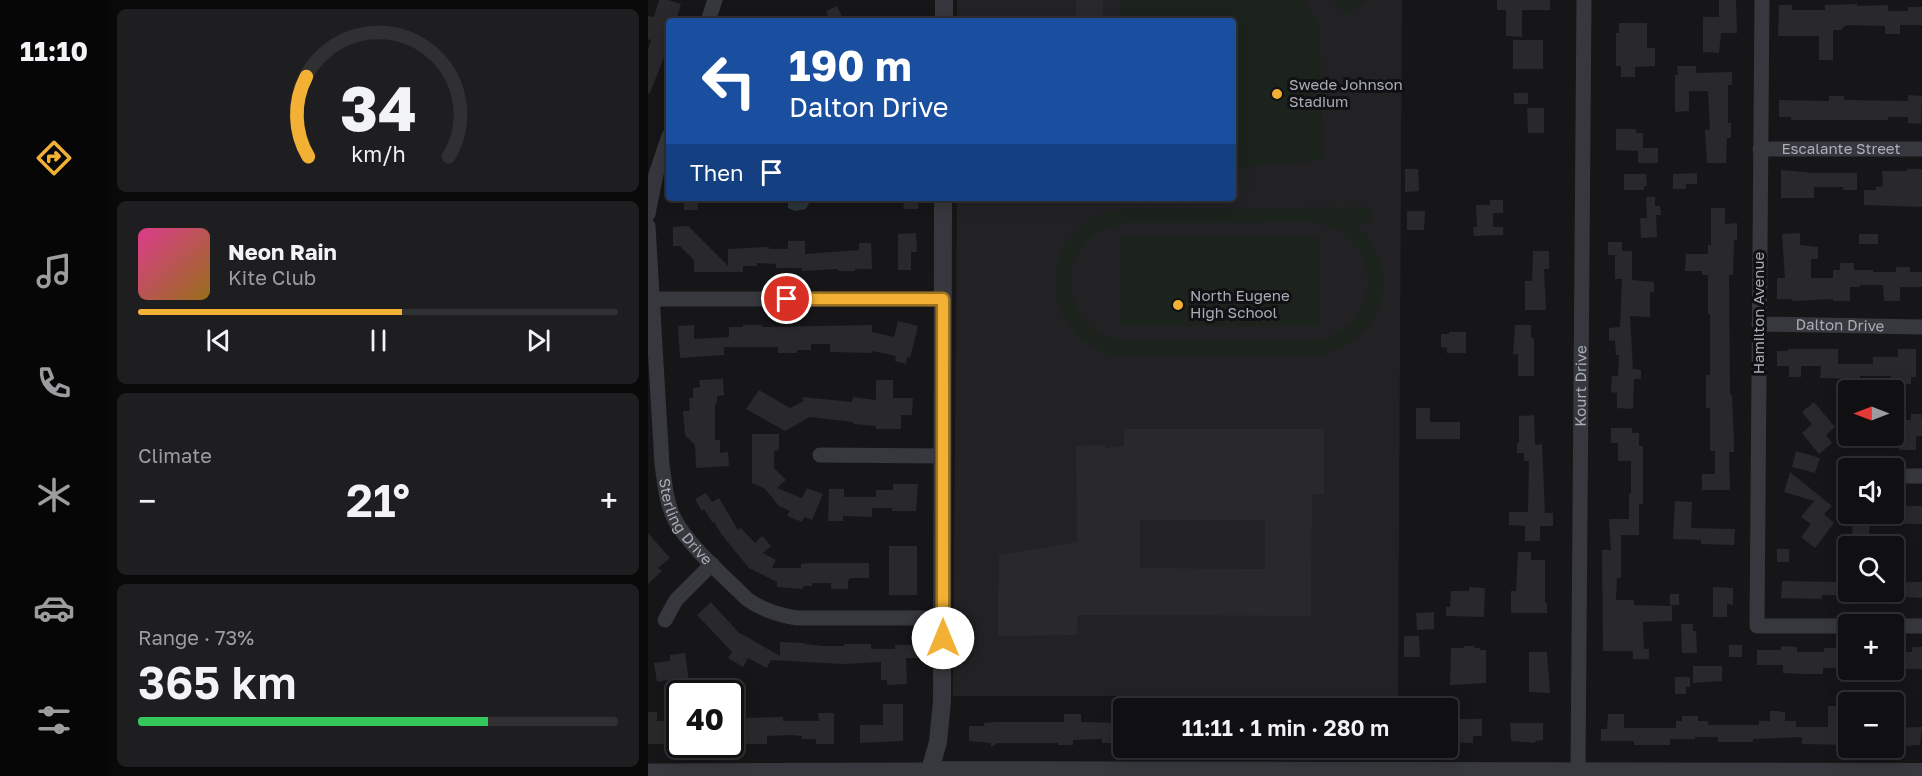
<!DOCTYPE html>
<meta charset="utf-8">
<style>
body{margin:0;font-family:"Golos Text",sans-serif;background:#1e1e20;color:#f1f3f6;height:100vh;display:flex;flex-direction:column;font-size:22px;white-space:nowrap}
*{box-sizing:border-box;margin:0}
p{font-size:20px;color:#9c9d9f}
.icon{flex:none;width:33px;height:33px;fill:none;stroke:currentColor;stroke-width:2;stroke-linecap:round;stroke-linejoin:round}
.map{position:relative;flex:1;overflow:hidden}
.details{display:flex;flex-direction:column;gap:9px;padding:9px;background:#09090a;width:540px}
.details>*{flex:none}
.banner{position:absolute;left:18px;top:18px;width:570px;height:183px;border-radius:6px;box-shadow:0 3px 15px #0003,0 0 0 2px #303032;background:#1a4fa0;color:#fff;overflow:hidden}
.needle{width:39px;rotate:270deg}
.controls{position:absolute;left:1190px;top:380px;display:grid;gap:12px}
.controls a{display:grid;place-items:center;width:66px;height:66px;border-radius:6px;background:#101012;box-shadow:0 3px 15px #0003,0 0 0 2px #303032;font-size:30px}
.speed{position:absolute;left:18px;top:680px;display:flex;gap:12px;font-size:30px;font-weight:700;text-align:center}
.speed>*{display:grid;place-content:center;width:78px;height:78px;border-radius:50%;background:#101012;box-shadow:0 3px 15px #0003,0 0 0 2px #303032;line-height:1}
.speed .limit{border:3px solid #111;border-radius:9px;background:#fff;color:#111}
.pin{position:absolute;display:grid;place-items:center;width:51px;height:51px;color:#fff;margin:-26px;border:3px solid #fff;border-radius:50%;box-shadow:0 2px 6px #0007}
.me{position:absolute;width:66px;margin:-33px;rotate:0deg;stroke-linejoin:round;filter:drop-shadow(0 0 4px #0008)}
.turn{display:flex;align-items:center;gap:21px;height:126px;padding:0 24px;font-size:27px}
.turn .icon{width:78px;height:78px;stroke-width:2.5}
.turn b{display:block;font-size:42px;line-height:51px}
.then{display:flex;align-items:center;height:57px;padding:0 24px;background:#0003;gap:12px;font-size:22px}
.big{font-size:45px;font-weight:600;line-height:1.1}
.details .widget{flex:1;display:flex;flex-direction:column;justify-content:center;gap:9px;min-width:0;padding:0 21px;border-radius:9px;background:#1e1e20}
.details .dial{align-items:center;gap:0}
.dial svg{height:156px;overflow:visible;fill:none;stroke:#303032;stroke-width:7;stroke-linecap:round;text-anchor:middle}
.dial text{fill:#f1f3f6;stroke:none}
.song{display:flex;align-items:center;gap:18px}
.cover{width:72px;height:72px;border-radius:9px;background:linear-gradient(135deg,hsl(330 70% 55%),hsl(40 70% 35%))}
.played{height:6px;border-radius:3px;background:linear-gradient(90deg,#f2b134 55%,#303032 55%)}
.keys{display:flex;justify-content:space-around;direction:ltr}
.heat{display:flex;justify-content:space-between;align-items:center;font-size:33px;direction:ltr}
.charge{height:9px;border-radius:4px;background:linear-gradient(90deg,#34c759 73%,#303032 0)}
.trip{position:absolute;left:465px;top:698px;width:345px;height:60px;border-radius:6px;background:#101012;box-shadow:0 3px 15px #0003,0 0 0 2px #303032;font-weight:600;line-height:60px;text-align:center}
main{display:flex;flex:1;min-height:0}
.tabs{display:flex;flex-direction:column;width:108px;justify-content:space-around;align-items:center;background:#060607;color:#9c9d9f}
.tabs .icon{width:42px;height:42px}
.tabs .on{color:#f2b134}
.tabs b{font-size:27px;color:#f1f3f6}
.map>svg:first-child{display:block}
.built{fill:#222225}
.green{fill:#1c231d;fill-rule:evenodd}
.water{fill:#2c353c}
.building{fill:#29292c;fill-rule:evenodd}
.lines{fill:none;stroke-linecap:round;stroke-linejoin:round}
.minor{stroke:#37383d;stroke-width:15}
.tertiary{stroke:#37383d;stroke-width:18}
.route-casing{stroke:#9d7322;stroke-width:15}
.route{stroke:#f2b134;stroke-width:10}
.poi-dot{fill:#f2b134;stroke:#111113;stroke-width:2}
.labels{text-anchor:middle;stroke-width:6;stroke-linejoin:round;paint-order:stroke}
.poi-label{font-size:15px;fill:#a8adb8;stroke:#111113;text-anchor:start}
.street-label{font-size:15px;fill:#a8adb8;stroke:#111113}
</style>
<main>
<nav class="tabs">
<b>11:10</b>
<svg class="icon on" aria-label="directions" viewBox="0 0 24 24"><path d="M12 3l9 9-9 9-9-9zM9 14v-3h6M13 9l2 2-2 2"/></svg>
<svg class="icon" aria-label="music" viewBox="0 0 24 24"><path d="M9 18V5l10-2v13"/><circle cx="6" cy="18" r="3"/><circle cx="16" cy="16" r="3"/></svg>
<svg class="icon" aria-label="phone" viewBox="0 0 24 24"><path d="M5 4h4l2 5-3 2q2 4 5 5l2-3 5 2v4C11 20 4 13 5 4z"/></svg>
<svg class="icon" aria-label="climate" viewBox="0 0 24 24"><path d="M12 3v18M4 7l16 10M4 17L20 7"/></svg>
<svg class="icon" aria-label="car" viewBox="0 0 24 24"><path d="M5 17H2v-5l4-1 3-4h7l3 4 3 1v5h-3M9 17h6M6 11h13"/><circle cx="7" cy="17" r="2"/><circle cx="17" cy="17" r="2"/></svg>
<svg class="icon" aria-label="filters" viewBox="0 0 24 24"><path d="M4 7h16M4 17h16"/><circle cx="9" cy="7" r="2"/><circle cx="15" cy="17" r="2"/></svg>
</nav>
<section class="details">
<div class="widget dial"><svg viewBox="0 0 100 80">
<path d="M14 69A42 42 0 1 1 86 69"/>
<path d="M14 69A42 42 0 0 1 13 28" stroke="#f2b134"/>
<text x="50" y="56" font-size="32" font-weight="700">34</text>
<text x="50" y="72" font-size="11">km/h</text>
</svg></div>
<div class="widget">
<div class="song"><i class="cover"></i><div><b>Neon Rain</b><p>Kite Club</p></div></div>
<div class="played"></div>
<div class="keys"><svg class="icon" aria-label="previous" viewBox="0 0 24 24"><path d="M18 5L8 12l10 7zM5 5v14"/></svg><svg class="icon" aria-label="pause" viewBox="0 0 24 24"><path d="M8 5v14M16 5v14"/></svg><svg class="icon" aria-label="next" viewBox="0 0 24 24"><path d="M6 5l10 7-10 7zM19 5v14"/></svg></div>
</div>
<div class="widget"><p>Climate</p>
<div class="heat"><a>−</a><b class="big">21°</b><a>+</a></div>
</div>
<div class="widget"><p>Range · 73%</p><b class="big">365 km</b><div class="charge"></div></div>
</section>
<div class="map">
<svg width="1274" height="776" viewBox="0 0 1274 776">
<rect width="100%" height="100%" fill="#161618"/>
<!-- built -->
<path class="built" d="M309 0H754L750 696H305L309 198H585V21H309Z"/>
<!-- green -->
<g class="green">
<path d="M474 0H655L672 27 675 160 585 168V21H470Z"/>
<path d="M683 0H719L700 16Z"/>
<path d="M724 207V222L707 223C760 272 734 350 661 356H469C380 334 390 215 481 208ZM481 223 661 222C734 228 741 323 670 340L481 341C403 335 403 229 481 223Z"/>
<rect x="471" y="238" width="201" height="88"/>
</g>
<!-- water -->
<path class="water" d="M153 198 161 200V203L158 209 147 211 140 208V201H150Z"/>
<!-- building -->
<g class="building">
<path d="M11 0H20L33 4 28 21 21 19V44L2 93H0V50L3 40 0 39V16L6 17Z"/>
<rect x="428" y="0" width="27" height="21"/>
<path d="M849 0H902V10H874V37L858 36V10H849Z"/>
<path d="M1071 0H1088L1089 33H1073L1071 53 1055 52V17H1071Z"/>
<path d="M1209 4V6L1240 5V11H1260V7H1274V25H1252V34H1237V26L1198 25 1193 30H1185V60H1171V36H1130L1131 5H1144V10H1177V5Z"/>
<path d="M189 6 196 21H182L178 11Z"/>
<path d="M971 23H999V48H1007V66L987 67V77H973V66H968V33H971Z"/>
<rect x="865" y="40" width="30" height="29"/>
<path d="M1029 66H1048V73L1084 72V85H1080V123H1083V138H1079L1078 163H1059L1057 130H1062L1060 91H1041V111L1027 112V75H1030Z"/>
<rect x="866" y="93" width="14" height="11"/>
<path d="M1260 95 1274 96 1273 124 1260 123V117H1240V120H1143V117H1131V100L1181 101V96H1196V100L1260 101Z"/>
<path d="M879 108H896V133H880Z"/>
<path d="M968 129H988V133H995V148H1010V163H990V151L968 150Z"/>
<path d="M757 169H770L771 191 757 192Z"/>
<path d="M1259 169H1274V207L1216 205V190H1228V187L1235 186 1234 171H1259Z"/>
<path d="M1133 170 1166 173H1209V190H1195V187H1166V198H1133Z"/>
<path d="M1049 173V184H1038V189H1025V174Z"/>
<path d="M976 174H998L999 186H996V190H976Z"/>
<path d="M998 197H1007V206H1012L1013 215H1008L1009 237 993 238 992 218H999Z"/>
<rect x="36" y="198" width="14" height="12"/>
<path d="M257 198H270V209H255Z"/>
<path d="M842 200H855V213H845V227H855V235L826 236 825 227H829L828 205H842Z"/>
<path d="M1063 208H1077V224L1089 223V240H1086L1085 275H1081L1082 395H1084L1086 443V452H1081L1082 490H1054V474H1067V451H1062V408H1058V375H1062V314H1060V275H1054V271H1037L1038 254H1060V245H1063Z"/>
<path d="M759 211H777L776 230H759Z"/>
<path d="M40 226 80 266V249L121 247V249H140V241H157V254L211 250V243H223L224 269H207V271H190V269L154 271V268H128V264L109 263V266H95V272H46V260L32 246H25V227Z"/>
<path d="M268 233 269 252H263V270H250V234Z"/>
<path d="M1152 233V245L1170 247V259H1163V278H1185V270H1192V263H1206V270H1225V272H1248V267H1262V272H1274V287H1252V301H1236L1235 285H1212V287H1202V301H1185V299L1144 301V299H1129V278H1137L1134 234Z"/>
<rect x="1211" y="234" width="19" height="10"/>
<path d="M960 242H974V251H984V280L1006 282V292H1002V317L982 316 985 369 993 370V379H986L985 409 969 408V393L963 392 964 376H970L971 355H968L967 340 961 341V328L972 327 974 279H967V255H960Z"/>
<path d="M885 251H901V269H896L898 310H877V281H884Z"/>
<path d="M250 321 270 326 262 358 259 357 258 364 247 361 248 356 224 351V353L182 352V344H163V350H149V353H130V347H76V355L32 358 30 326 46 325V339L81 337V327H95V325H114V327L224 325V332L246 337Z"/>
<path d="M867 325H883V338H886V376H870V354H865Z"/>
<path d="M801 332H818V353H799V348L793 347V334H801Z"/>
<path d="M1140 349H1190V364H1225V357H1250V349H1268V377H1263V384H1243V376H1212V379L1172 378 1173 366H1153V377H1141V366H1129V351H1140Z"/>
<path d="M75 379 76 395 69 396V402L67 405V440H72V453L80 452 81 466 48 468 47 445 37 435 35 411H42L41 398H45V388L52 387 51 380Z"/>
<path d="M228 380H245V398H265L264 415H253V429H228V426L205 424V422L162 417 137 431 98 409 111 390 142 408 156 401 154 397 204 402 205 397 228 400Z"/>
<path d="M1166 402 1187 427 1178 435 1184 443 1171 454 1154 433 1164 424 1154 412Z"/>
<path d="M768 408H782V422H812V439H768Z"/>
<path d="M1263 414H1273L1274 421V436H1268V450H1251V446H1232V435H1245V423H1251V420H1263Z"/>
<path d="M886 415 887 445 894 444 897 513H905V526H892V541H877V526L861 525V512H880L881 461H876V453H869V443H871V416Z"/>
<path d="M963 428H984V433H991V446H995V504H991V535H973V578H969L968 600H986V605L1024 606V621L995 622 996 649H1001V659H985V651H955L954 550H963L961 519H981V494H983V461H970V443H963Z"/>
<path d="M476 429H676V494H664L663 616 430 615 429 635 350 636 351 555 429 542 428 446 457 445 458 448 476 446ZM492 520H617V569L492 568Z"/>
<path d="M104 434H131V450L126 451V468L138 480 129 488 154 498 159 488 175 494 164 520 156 517 154 522 139 516 142 511 131 506 117 489 104 483Z"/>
<path d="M1148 451 1172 458 1167 473 1144 467Z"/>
<path d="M1142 472 1184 506 1176 514 1186 523 1167 548 1153 537 1163 524 1153 517 1166 501 1136 492Z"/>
<path d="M245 484H270L268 511H244V508H224V517L195 516V521H180L181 489H196V497H228V490H245Z"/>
<path d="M58 493 64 502 71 498 90 530 93 528 107 543 114 536 123 546 115 553 128 560 124 568H153V564L162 563H221V578H202L200 581V589H183V583H164V586H155V589L129 587V582L101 568 74 535 66 522H64L56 509 54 511 47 499Z"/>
<path d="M1027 501 1044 502 1043 528 1087 529 1086 545 1053 544V540L1025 539Z"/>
<path d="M1252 506H1274V524L1222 523 1221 535H1204L1205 513H1252Z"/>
<path d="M0 533 22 558 10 568 14 571 0 584Z"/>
<rect x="241" y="546" width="28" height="49"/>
<rect x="1129" y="549" width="12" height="13"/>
<path d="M870 552H883V560H897V603H899V613H863V591H868Z"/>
<path d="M1188 572H1200V595H1174V599L1133 598 1134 581 1188 582Z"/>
<path d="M1245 574H1255V582H1274V598L1255 597V600H1245Z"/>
<path d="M821 587 837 588 836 617 798 616V607H802L803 591H821Z"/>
<path d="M1065 587 1085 588V605L1079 604V617H1065Z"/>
<rect x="1022" y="594" width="9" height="11"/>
<path d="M63 602 90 632 132 656V642L156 643V644L175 646H196V644H223V649H247V645H270V658H258L259 684 239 685V680H233V662L194 664 123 660 119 668 100 658 95 667 80 658 84 652 49 615Z"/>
<path d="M786 612V629L769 630 768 613Z"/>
<path d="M1033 624H1045V631H1048L1049 653H1034Z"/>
<path d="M756 636H771L772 657H756Z"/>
<rect x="1081" y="645" width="13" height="12"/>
<path d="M816 646H826V648H832V650H838V683L802 685 803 648H816Z"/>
<path d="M1133 646 1149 647V652H1176V648H1200V666H1193V668H1175V674H1155L1135 673V665H1109V650H1133Z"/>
<path d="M1264 647H1274V669H1245V652H1264Z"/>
<path d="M881 652H899L902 693 881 692Z"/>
<path d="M37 653 41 682 27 684 25 679 9 682 6 663 22 661V655Z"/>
<path d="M1045 666H1074V681L1045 683Z"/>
<path d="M1027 677H1042V687H1038V694H1027Z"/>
<path d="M235 704H255V741L212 743V725H235Z"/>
<path d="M1180 706H1192V715H1200V745L1154 744V737L1105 739V742H1070V737H1047V739H1022V745H986V741H953V729H959L960 714H976V728H1028V721H1034V716H1050V721H1060V725H1111V721H1122V711H1131V712H1137V721H1148V727H1180Z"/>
<path d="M0 712H9V721H32V739L17 741V744H0Z"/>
<path d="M170 713H186V744H168V739H154V736L143 735 119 736V744H82V721H94V718L135 717V721H171Z"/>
<path d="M416 714H433V722L476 723V743H454V739L425 740V745H410V743H350L343 747V743L321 741V726H336V723L347 722H416Z"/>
<path d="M800 719H834V736H825V743L800 742Z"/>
<path d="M862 723H895V740L887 741V743L863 741Z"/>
<path d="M1274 727 1272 745H1264V746L1245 745V728Z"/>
</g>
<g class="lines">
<!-- minor -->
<g class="minor">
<path d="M1114 0 1109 626H1200"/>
<path d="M60 21 67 0"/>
<path id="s1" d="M1112 149H1274"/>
<path d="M0 214 8 174 21 136"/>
<path id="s2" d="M0 226 14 465C17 483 18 503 27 520 40 545 78 578 99 599 114 610 130 615 149 618H295"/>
<path d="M4 299H295"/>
<path id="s3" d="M1111 324 1274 327"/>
<path d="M172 455 295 456"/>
<path d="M1245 476H1274"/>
<path d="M17 620 28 600 64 564"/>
<path d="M1245 626H1274"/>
<path d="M0 771 282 770 280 776"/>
<path id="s4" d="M930 772 936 0"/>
</g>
<!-- tertiary -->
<g class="tertiary">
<path d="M296 21V0"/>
<path d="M295 198 294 701 290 742 282 770 1274 772"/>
</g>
</g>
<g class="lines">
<!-- route casing -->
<g class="route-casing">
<path id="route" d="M139 299H295V638"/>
</g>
<!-- route -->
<use href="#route" class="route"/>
</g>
<!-- markers -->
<g class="poi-dot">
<circle cx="629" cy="94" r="6"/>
<circle cx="530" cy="305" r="6"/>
</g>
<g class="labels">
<!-- poi labels -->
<g class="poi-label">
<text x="641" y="90">Swede Johnson<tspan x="641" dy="17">Stadium</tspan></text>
<text x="542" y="301">North Eugene<tspan x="542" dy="17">High School</tspan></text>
</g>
<!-- street labels -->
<g class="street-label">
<text dy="5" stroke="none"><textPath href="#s1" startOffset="81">Escalante Street</textPath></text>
<text transform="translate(1111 313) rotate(-90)" y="5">Hamilton Avenue</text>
<text dy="5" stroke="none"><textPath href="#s3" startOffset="81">Dalton Drive</textPath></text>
<text dy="5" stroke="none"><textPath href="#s4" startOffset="386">Kourt Drive</textPath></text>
<text dy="5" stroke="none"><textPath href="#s2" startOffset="302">Sterling Drive</textPath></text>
</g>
</g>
</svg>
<div class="controls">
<a><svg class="needle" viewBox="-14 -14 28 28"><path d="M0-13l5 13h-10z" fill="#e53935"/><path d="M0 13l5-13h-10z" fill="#9c9d9f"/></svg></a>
<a><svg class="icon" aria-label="sound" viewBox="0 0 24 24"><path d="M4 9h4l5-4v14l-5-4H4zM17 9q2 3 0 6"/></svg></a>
<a><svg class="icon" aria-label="search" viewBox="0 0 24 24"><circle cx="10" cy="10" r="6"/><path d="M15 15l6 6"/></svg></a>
<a>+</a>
<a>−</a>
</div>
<div class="speed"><div class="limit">40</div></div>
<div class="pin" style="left:139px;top:299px;background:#d93025"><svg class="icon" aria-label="arrive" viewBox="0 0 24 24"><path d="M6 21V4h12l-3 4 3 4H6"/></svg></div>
<svg class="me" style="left:295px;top:638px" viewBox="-20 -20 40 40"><circle r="19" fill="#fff"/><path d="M0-13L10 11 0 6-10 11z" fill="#f2b134"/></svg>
<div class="trip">11:11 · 1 min · 280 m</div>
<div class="banner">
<div class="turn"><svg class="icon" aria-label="left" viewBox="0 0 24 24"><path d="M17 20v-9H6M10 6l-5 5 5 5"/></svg><div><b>190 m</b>Dalton Drive</div></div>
<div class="then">Then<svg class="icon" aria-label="arrive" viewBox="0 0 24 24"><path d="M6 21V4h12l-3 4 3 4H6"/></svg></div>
</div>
</div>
</main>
